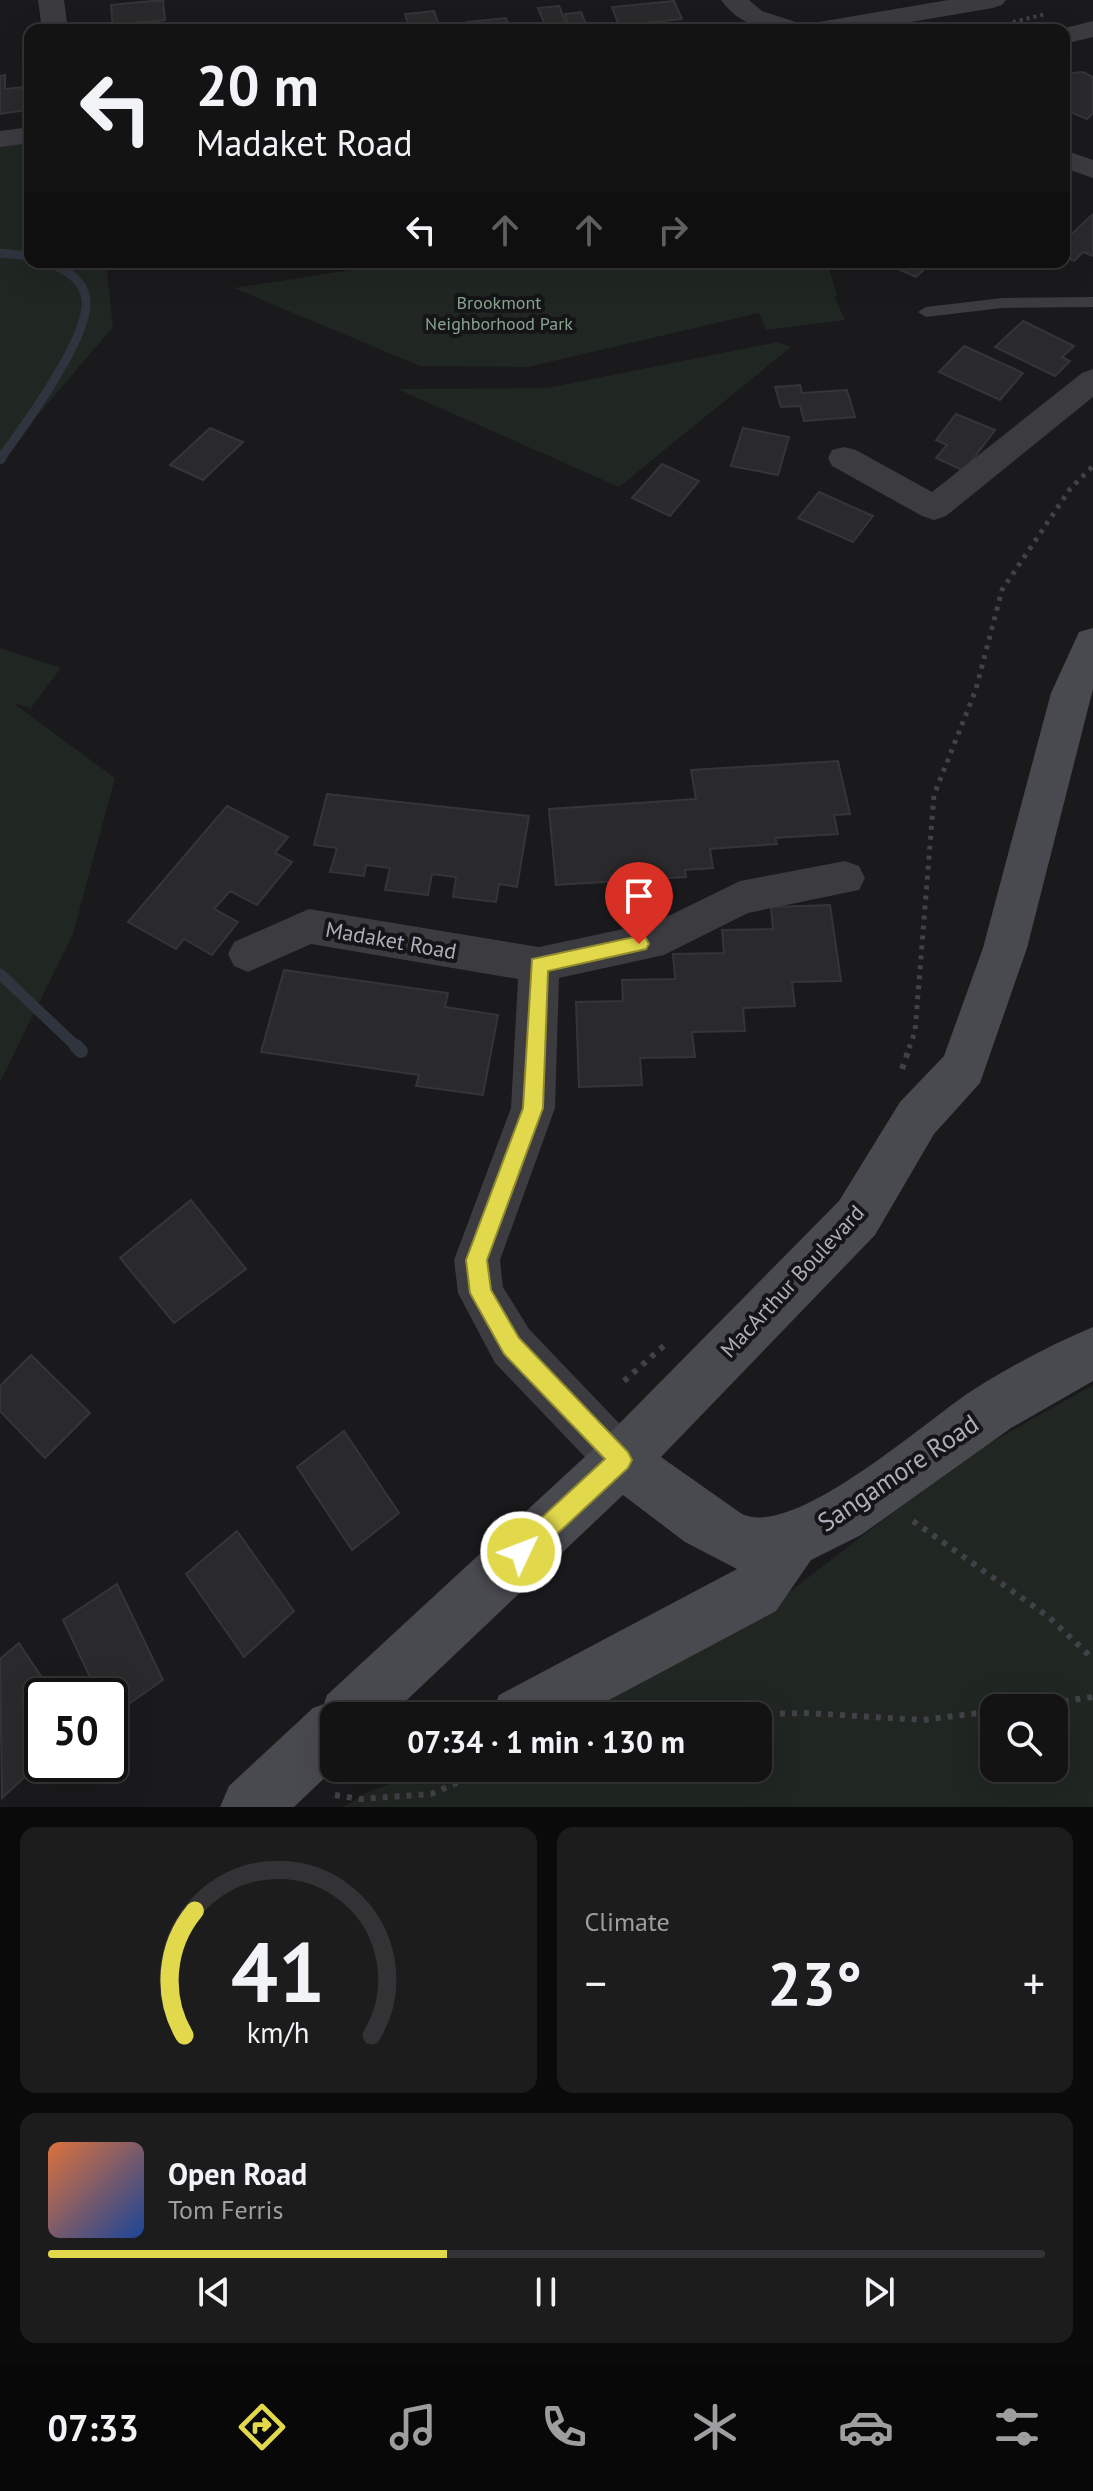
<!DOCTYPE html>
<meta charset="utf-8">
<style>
body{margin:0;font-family:"PT Sans",sans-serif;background:#1d1c1d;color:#f1f3f6;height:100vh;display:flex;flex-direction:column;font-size:30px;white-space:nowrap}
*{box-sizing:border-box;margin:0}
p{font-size:26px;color:#9d9ea0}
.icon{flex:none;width:44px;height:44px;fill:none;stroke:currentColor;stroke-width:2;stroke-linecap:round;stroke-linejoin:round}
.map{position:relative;height:1807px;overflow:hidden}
.sheet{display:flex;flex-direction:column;gap:20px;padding:20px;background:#0b0a0b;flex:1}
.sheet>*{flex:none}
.top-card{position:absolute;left:24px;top:24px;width:1046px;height:244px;border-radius:16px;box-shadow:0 8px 32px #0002,0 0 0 2px #333234;background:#141314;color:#f1f3f6;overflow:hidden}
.tools{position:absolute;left:980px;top:1694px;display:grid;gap:16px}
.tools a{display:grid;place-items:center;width:88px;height:88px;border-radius:16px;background:#141314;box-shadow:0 8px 32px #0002,0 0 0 2px #333234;font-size:40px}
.speed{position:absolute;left:24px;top:1678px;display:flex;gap:16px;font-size:40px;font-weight:700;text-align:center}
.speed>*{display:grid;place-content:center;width:104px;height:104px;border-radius:50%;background:#141314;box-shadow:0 8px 32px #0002,0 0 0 2px #333234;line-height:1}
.speed .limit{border:4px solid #111;border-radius:12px;background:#fff;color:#111}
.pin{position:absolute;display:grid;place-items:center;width:68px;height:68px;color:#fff;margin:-82px -34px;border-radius:50% 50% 50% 0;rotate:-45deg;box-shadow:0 0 8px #0007}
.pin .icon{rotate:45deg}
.me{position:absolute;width:88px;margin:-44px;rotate:47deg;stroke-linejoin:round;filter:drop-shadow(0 0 6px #0008)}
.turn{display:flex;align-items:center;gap:28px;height:168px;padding:0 40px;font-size:36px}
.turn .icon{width:104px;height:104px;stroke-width:2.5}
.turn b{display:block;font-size:56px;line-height:68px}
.lanes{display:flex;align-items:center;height:76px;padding:0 40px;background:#0003;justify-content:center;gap:40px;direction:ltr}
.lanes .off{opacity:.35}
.big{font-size:60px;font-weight:800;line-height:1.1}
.sheet .tile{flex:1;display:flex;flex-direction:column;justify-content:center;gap:12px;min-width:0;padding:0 28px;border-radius:16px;background:#1d1c1d}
.sheet .dial{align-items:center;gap:0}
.dial svg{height:208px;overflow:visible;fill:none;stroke:#333234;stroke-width:7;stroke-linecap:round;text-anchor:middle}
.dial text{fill:#f1f3f6;stroke:none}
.song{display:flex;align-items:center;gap:24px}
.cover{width:96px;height:96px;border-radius:12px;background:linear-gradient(135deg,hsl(20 70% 55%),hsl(220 70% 35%))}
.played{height:8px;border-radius:4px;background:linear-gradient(90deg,#e1d84b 40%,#333234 40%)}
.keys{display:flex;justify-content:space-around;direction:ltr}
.heat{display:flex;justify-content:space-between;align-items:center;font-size:44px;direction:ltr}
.sheet .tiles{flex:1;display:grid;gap:20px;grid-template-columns:1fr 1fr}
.tile:last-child{grid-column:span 2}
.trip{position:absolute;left:320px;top:1702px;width:452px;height:80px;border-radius:16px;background:#141314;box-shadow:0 8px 32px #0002,0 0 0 2px #333234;font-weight:800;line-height:80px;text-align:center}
.tab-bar{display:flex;height:128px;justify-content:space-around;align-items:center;background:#080808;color:#9d9ea0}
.tab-bar .icon{width:56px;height:56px}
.tab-bar .active{color:#e1d84b}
.tab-bar b{font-size:36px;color:#f1f3f6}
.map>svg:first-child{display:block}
.green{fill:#202622;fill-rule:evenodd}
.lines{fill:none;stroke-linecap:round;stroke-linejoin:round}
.stream-far2{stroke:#30343e;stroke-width:9}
.stream-far1{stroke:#30343e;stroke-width:11}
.stream{stroke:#30343e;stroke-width:14}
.building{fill:#2a2a2c;stroke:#353437;stroke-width:2}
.path-far2{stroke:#414147;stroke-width:4;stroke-dasharray:3 4;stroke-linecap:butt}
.path-far1{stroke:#414147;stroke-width:5;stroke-dasharray:4 6;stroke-linecap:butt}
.path{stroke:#414147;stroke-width:6;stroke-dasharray:5 7;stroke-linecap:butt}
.lane{fill:#3b3b40;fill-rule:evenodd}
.street{fill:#3b3b40;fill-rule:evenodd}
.secondary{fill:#494950;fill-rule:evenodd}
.route{fill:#e1d84b;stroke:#928c31;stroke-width:2}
.labels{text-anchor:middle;stroke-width:8;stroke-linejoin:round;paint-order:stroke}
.far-park-label{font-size:18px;fill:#86a390;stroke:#151416}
.street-label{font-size:22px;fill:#adaeba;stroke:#151416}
.near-street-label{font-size:26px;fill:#adaeba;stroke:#151416}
</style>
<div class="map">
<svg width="1093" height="1807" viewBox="0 0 1093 1807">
<rect width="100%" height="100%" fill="#1a191b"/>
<!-- green -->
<g class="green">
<path d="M30 135V262H106L113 327 0 459V139Z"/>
<path d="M362 262H827L837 295 834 296 845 320 766 330 759 313 528 367 420 366 234 288 363 268Z"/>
<path d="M778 342 791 347 619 487 397 389 548 388Z"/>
<path d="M0 648 61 668 31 708 13 703 115 778 73 934 0 1082Z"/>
<path d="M1093 1385V1807H343L368 1792 432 1768H758V1716H573L595 1708 771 1606 900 1507 988 1444ZM994 1708H1054V1768H994Z"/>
</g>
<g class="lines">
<!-- stream-far2 -->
<g class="stream-far2">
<path d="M0 253 30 256"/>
<path d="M1 458C23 428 90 336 86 300 84 279 65 270 48 262"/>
</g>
<!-- stream-far1 -->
<g class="stream-far1">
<path d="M0 459 2 456"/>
<path d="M0 974 78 1048"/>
</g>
<!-- stream -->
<path class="stream" d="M76 1046 81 1051"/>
</g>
<!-- building -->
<g class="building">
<path d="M163 0 165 20 135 23V30H113L111 5Z"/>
<path d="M674 1 682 19 619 26 612 7Z"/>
<path d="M559 6 569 30H547L538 8Z"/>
<path d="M434 11 441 30H410L405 14Z"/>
<path d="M581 12 586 24 578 25 580 30H571L565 14Z"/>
<path d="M506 18 510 30H470L467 22Z"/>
<path d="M1083 72 1093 77V113L1087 119 1068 111 1064 115V79L1072 73Z"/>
<path d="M5 75V89L25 87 27 110 0 114V76Z"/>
<path d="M1093 214V256L1083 252 1074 261 1064 256V241Z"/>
<path d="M895 262H932L916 277 891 266Z"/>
<path d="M1023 321 1074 346 1062 357 1070 361 1055 376 995 347Z"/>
<path d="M964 346 1023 373 1000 400 939 372Z"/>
<path d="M800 385 802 393 847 390 855 417 804 421 800 406 781 407 775 387Z"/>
<path d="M956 414 995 430 964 471 936 458 947 445 936 440Z"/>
<path d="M210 428 243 442 203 480 170 465Z"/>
<path d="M743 428 789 437 778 475 731 466Z"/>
<path d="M662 464 699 481 670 516 632 498Z"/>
<path d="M819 492 873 516 853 542 798 518Z"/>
<path d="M838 761 850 814 834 815 838 834 775 838 777 844 710 849 713 868 685 870 686 877 556 885 549 809 696 799 691 770Z"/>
<path d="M327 794 529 816 517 887 499 884 496 902 453 897 456 877 432 874 428 895 385 890 390 868 366 865 364 876 330 872 337 848 314 845Z"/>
<path d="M227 806 288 837 275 853 292 862 257 905 230 891 214 909 238 922 212 955 184 939 176 949 128 922Z"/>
<path d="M830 905 841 981 792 982 795 1006 743 1008 745 1031 692 1032 695 1057 640 1058 642 1085 579 1087 576 1002 623 1001 622 980 675 979 673 954 724 953 722 930 773 929 771 907Z"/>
<path d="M284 970 448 993 445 1007 498 1015 483 1095 416 1086 419 1075 261 1052Z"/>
<path d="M191 1200 246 1269 174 1323 120 1258Z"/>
<path d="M31 1355 90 1413 45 1458 0 1411V1386Z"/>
<path d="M344 1431 399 1513 352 1550 297 1467Z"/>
<path d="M237 1531 294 1611 244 1657 186 1574Z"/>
<path d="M117 1584 163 1680 110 1717V1696H99L63 1620Z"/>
<path d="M19 1643 54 1696H42V1761L2 1798 0 1659Z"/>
</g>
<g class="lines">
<!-- path-far2 -->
<path class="path-far2" d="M1013 22 1046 14"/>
<!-- path-far1 -->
<path class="path-far1" d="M909 1048 915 1032 934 795 976 689 1002 590 1070 489 1093 466"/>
<!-- path -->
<g class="path">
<path d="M902 1069 910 1046"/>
<path d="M624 1381 668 1342"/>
<path d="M913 1521 1049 1617 1093 1659"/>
<path d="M1016 1708 1093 1697"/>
<path d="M672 1716 806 1713 923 1720 994 1711"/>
<path d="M335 1795 360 1799 431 1794 492 1768"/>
</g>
<!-- lane -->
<path class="lane" d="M1093 297V307L1002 308 926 317 918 312 926 307 1002 298Z"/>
<!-- street -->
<g class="street">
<path d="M38 0H64L68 30H42Z"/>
<path d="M721 0H749L762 11 802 24 806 30C773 30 742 30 721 0Z"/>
<path d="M948 0H1006L1002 5 993 8 864 30H806L810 24 819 22Z"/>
<path d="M1093 21V37L1064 44V30H1057Z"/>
<path d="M30 127V143L0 147V131Z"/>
<path d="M1064 150 1093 160V178L1064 168Z"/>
<path d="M1093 369V397L946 516 934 520 922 516 832 466 828 458 832 450 844 447 856 450 932 492 1082 373Z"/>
<path d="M845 861 859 866 865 878 859 890 748 913 664 955 559 978 555 1108 500 1260 503 1287 529 1329 638 1443 645 1460 638 1477 621 1484 604 1477 495 1363 458 1293 454 1260 511 1108 518 979 311 944 248 972 234 966 228 954 234 942 309 909 539 947 656 922 740 881Z"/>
</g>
<!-- secondary -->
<path class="secondary" d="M1093 628V689L1027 948 980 1083 934 1134 875 1235 661 1457 742 1514C795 1539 926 1420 973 1390 1011 1366 1052 1344 1093 1327V1381L1011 1428 861 1535 811 1560 776 1611 579 1716H491L499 1695 737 1569 685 1542 623 1495 390 1716H334L335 1768 294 1807H220L229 1786 313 1708 324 1704 327 1695 602 1441 839 1201 900 1102 944 1056 983 948 1051 693 1079 632Z"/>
</g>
<!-- route -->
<path class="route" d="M639 936 646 938 649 944 646 949 548 971 543 1108 487 1260 491 1290 519 1338 628 1452 632 1460 628 1468 529 1560 521 1563 513 1560 510 1552 513 1544 605 1459 504 1354 470 1293 466 1260 523 1108 532 959Z"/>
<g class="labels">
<!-- far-park labels -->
<g class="far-park-label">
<text x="499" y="309">Brookmont<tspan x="499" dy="21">Neighborhood Park</tspan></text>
</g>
<!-- street labels -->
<g class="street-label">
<text transform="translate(391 940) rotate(10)" y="8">Madaket Road</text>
<text transform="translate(792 1281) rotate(-47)" y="8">MacArthur Boulevard</text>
</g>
<!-- near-street labels -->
<g class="near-street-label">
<text transform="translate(898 1473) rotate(-34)" y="9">Sangamore Road</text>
</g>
</g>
</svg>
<div class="tools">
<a><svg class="icon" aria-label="search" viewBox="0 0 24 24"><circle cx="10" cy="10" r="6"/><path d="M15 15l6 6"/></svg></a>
</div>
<div class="speed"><div class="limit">50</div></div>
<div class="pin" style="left:639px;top:944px;background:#d93025"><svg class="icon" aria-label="arrive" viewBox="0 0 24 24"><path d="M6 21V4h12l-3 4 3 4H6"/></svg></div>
<svg class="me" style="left:521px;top:1552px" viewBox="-20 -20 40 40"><circle r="17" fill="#e1d84b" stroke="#fff" stroke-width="3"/><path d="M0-11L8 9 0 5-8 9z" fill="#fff"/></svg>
<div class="trip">07:34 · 1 min · 130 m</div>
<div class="top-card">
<div class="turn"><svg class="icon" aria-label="left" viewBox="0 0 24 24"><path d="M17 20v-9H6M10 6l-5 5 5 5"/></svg><div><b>20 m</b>Madaket Road</div></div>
<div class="lanes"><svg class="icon" aria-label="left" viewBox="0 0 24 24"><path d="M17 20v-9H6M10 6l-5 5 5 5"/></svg><svg class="icon off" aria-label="ahead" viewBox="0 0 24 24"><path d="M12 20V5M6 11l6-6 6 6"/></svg><svg class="icon off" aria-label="ahead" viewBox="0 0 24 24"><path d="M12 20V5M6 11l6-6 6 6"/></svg><svg class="icon off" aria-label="right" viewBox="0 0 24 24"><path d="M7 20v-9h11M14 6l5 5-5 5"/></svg></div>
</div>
</div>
<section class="sheet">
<div class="tiles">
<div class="tile dial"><svg viewBox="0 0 100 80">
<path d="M14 69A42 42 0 1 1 86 69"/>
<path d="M14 69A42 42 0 0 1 18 21" stroke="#e1d84b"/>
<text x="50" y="56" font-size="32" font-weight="700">41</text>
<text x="50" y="72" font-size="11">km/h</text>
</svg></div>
<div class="tile"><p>Climate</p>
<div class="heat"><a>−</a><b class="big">23°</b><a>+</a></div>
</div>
<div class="tile">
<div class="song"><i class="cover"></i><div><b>Open Road</b><p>Tom Ferris</p></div></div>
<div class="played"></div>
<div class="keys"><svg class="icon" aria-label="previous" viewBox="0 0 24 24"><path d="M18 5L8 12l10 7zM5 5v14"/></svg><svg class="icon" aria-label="pause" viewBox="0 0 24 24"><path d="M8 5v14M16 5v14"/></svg><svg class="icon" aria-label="next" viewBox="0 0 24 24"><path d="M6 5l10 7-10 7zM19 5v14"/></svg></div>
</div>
</div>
</section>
<nav class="tab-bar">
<b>07:33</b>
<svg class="icon active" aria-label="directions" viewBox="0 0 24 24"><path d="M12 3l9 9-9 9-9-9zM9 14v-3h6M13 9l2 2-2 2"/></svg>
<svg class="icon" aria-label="music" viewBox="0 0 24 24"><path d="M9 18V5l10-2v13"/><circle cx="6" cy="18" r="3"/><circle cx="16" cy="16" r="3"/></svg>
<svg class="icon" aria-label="phone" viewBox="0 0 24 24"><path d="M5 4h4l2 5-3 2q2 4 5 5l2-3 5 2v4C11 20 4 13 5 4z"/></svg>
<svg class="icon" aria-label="climate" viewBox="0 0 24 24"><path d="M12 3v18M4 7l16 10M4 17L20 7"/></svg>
<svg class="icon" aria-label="car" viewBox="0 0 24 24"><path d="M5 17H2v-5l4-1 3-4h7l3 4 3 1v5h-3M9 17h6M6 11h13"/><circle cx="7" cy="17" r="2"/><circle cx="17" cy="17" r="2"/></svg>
<svg class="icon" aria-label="filters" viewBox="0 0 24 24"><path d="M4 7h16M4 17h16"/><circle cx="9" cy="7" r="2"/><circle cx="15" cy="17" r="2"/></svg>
</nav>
